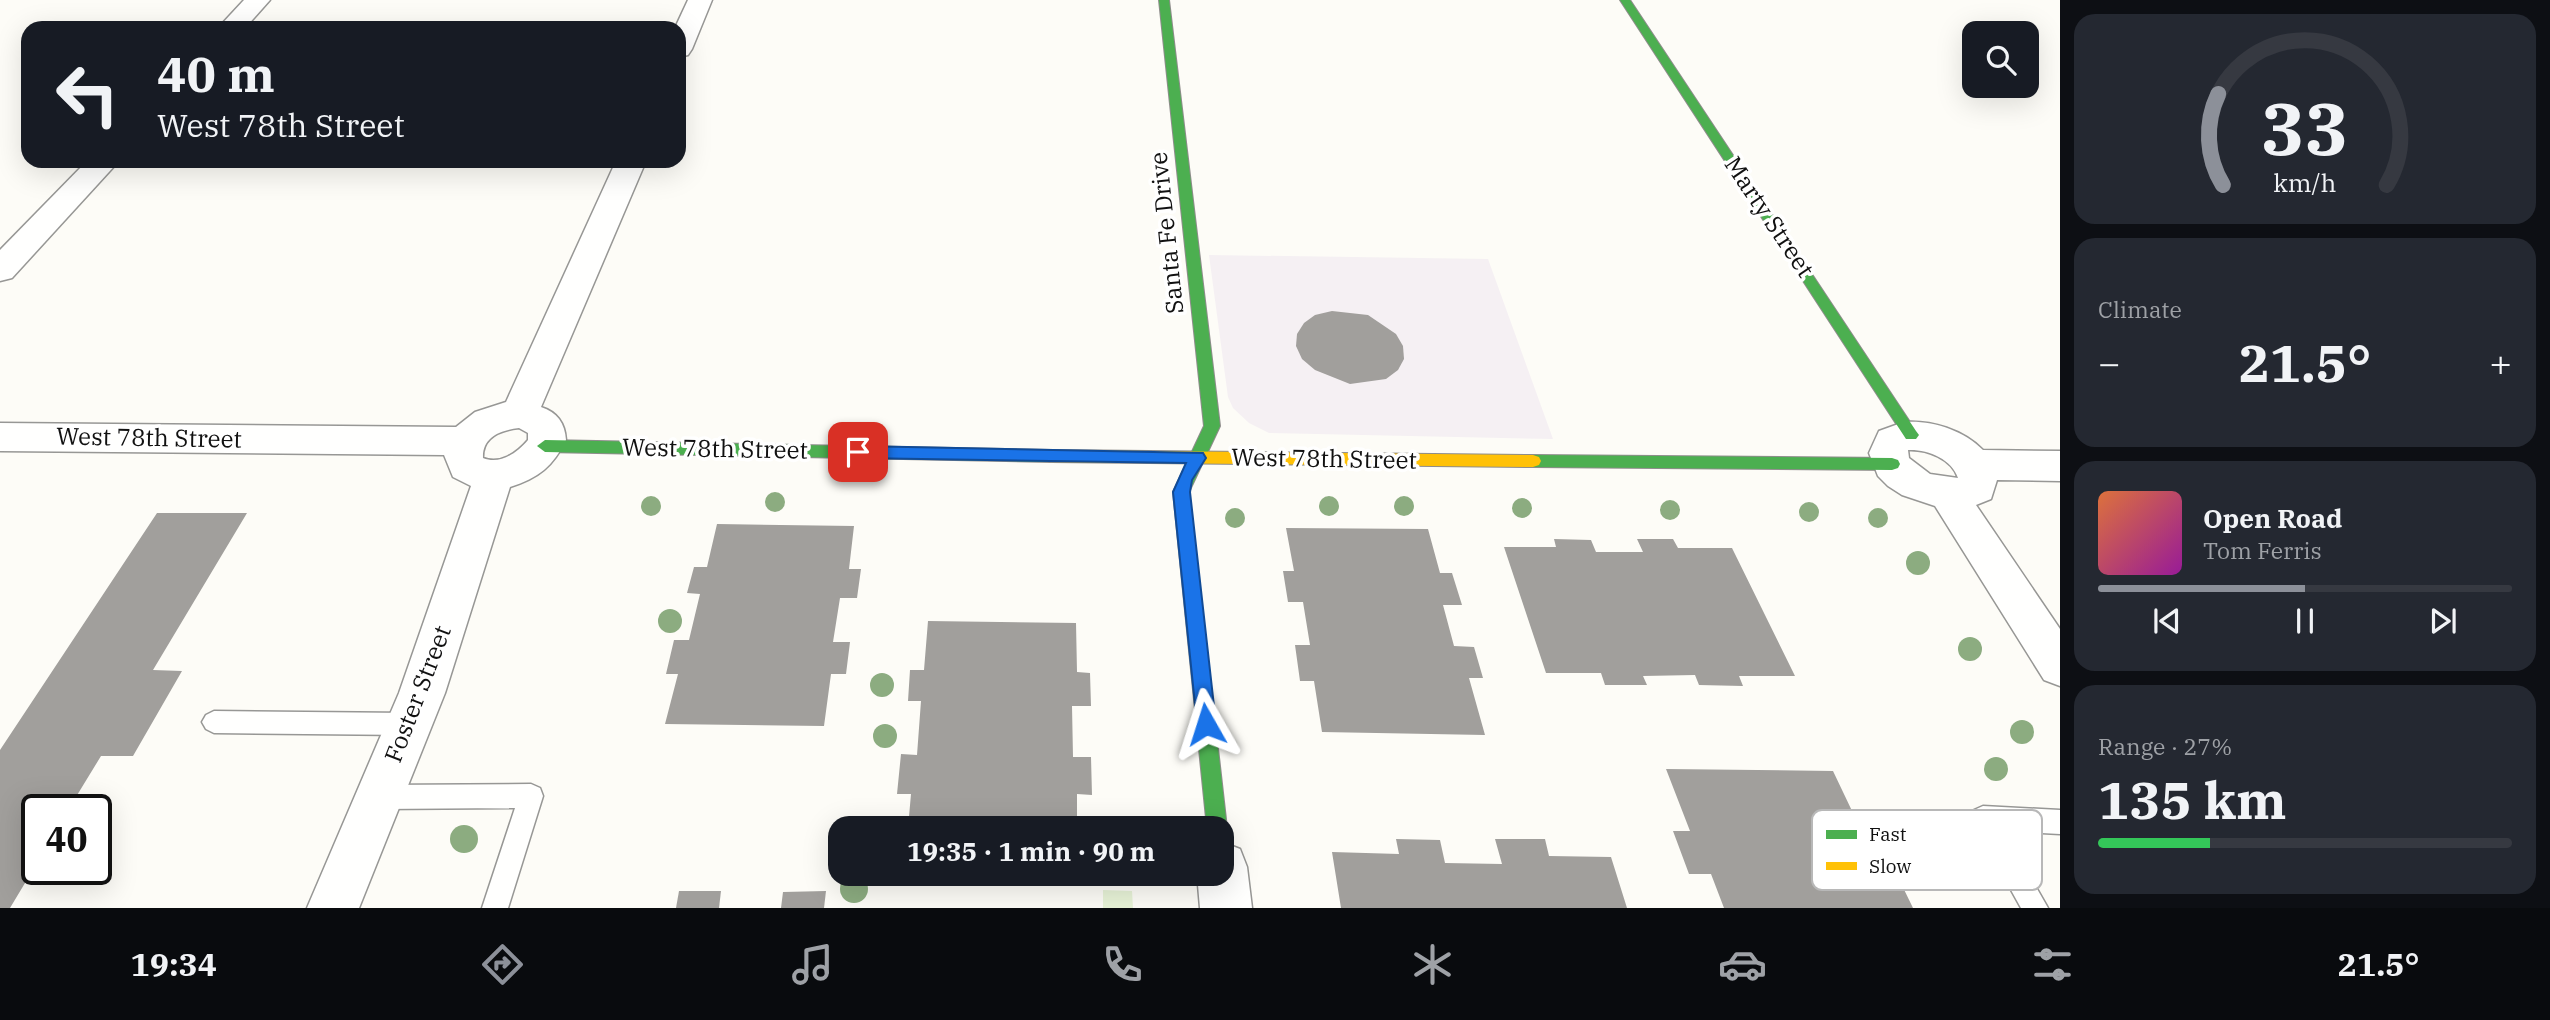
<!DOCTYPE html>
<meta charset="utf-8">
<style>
body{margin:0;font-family:"IBM Plex Serif",serif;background:#242831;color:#f1f3f6;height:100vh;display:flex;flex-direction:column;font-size:26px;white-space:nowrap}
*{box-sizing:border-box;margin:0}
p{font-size:23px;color:#9ea1a6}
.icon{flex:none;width:38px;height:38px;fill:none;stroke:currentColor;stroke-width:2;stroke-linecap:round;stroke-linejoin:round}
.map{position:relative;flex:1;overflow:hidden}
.side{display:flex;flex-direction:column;gap:14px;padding:14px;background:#0d0f14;width:490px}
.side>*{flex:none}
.banner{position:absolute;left:21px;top:21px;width:665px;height:147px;border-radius:21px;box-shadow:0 7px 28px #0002;background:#171b24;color:#f1f3f6;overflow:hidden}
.tools{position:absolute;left:1962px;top:21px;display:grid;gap:14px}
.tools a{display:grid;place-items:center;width:77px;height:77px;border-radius:14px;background:#171b24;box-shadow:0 7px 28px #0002;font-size:35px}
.speed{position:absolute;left:21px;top:794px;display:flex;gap:14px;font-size:35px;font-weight:700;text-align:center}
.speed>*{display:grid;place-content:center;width:91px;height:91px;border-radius:50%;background:#171b24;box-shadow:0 7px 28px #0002;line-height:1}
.speed .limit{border:4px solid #111;border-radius:10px;background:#fff;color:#111}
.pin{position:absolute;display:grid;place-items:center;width:60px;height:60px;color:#fff;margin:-30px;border-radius:14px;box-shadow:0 4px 10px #0006}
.me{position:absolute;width:77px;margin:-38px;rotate:354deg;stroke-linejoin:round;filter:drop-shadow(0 0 5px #0008)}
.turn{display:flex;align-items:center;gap:24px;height:147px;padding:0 21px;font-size:32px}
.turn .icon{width:91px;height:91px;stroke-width:2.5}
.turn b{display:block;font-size:49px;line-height:60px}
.big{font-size:52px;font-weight:700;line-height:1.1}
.side .widget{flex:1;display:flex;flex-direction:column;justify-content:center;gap:10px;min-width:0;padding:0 24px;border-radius:21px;background:#242831}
.side .dial{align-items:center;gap:0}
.dial svg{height:182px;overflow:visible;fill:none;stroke:#363941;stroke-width:7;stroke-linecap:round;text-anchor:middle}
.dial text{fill:#f1f3f6;stroke:none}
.song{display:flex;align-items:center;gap:21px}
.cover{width:84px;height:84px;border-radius:10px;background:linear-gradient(135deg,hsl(20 70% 55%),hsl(300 70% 35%))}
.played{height:7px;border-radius:4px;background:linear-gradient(90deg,#8c9099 50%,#363941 50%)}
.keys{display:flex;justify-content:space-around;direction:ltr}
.heat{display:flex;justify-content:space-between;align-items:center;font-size:38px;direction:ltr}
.charge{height:10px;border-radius:5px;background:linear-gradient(90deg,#34c759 27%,#363941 0)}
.trip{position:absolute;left:828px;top:816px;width:406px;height:70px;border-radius:21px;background:#171b24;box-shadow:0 7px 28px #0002;font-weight:700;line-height:70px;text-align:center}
.tabs{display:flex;height:112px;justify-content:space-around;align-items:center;background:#090b0e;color:#9ea1a6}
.tabs .icon{width:49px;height:49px}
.tabs .selected{color:#8c9099}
.tabs b{font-size:32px;color:#f1f3f6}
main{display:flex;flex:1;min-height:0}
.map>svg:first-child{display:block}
.industrial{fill:#f5f0f3}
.green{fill:#e7f3d7}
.building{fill:#a19f9c}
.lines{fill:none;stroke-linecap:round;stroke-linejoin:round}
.lane-casing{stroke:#979795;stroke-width:3}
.street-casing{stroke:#979795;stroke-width:3}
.fast-casing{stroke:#8e8d8b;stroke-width:2}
.slow-casing{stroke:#8e8d8b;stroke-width:2}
.lane{fill:#fffffe;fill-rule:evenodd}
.street{fill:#fffffe;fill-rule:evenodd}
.fast{fill:#4caf50;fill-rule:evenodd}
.slow{fill:#ffc107;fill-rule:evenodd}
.tree{fill:#8cac80}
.route{fill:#1a73e8;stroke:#114b97;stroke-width:2}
.labels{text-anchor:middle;stroke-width:7;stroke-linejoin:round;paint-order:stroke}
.street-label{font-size:24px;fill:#111;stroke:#fff}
.key{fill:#fff;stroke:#b8b8b8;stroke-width:2}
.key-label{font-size:19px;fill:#111}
</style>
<main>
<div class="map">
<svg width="2060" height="908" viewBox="0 0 2060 908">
<rect width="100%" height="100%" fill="#fdfcf7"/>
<!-- industrial -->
<path class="industrial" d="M1209 255 1488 259 1553 439 1269 433 1249 423 1233 408 1228 397Z"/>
<!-- green -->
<path class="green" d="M1103 890 1132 891 1133 908H1103Z"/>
<!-- building -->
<g class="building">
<path d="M1332 311 1368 315 1396 334 1403 346 1404 359 1398 370 1386 379 1350 384 1315 370 1302 359 1296 346 1297 334 1304 323 1315 315Z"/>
<path d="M157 513H247L153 670 182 671 133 756H101L68 810H37V863L10 908H0V750Z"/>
<path d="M717 524 854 526 849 569H861L857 598H840L833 642H850L846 674H831L824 726 665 724 678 674H666L674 640H689L700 594 687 593 694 567H707Z"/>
<path d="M1286 528 1428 529 1440 573H1452L1462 605H1443L1454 646 1474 647 1483 678H1469L1485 735 1322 732 1314 681H1300L1295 645H1310L1303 602H1288L1283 571H1294Z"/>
<path d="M1554 539 1591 540 1596 552H1643L1637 539H1673L1678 548H1732L1795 676H1739L1743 686 1699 685 1695 675 1643 676 1647 685H1605L1601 673H1546L1504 547H1556Z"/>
<path d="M928 621 1076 623 1077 672 1090 673 1091 706H1072L1073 757H1091L1092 795 1077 794V828H908L911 794H897L901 754 917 755 921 701H908L910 670H924Z"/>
<path d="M1666 769 1833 771 1863 834H1877L1913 908H1724L1711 874H1689L1673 831H1690Z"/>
<path d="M1396 839 1440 840 1445 863 1502 864 1495 839H1545L1549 856 1611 857 1627 908H1341L1332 852 1399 854Z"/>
<path d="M679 891H721L719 908H676Z"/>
<path d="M826 891 824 908H781L783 892Z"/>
</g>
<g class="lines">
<!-- lane casing -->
<g class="lane-casing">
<g id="lane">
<path d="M214 711 409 713 417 716 421 724 417 732 409 735 214 733 206 729 202 722 206 715Z"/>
<path d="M531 784 540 788 543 796 508 908H482L515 808 379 809 370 805 367 797 370 789 379 785Z"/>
<path d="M1983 806 2060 810V834L2004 831 2048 908H2021L1971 818 1974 810Z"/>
</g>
</g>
<!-- street casing -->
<g class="street-casing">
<g id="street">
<path d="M244 0H270L245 28H218Z"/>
<path d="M688 0H712L692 49 688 55 679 57V28H675Z"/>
<path d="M87 161H119L12 278 0 281V250Z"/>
<path d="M616 161H646L541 407C557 412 565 423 566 440 553 466 539 478 510 487L445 693 359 908H307L399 693 471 486 453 477 444 455 0 451V423L456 427 475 412 506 402ZM519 428 528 433V440C517 453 500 465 483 458 482 437 501 430 519 428Z"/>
<path d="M1904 422C1932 420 1963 430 1983 450L2060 451V481L1997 480 1991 499 1976 505 2060 629V686L2044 680 1935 506 1902 495 1888 486 1878 476 1869 453 1879 431ZM1908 450C1927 449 1952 459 1958 478L1930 474 1909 458Z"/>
<path d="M1222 842 1240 849 1247 867 1252 908H1200L1197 873H1222Z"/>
</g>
</g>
<!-- fast casing -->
<g class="fast-casing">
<g id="fast">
<path d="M1159 0H1169L1220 426 1189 492 1227 828 1222 836V828H1207L1173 492 1204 426Z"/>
<path d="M1620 0H1630L1916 431 1919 435 1916 439H1906Z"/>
<path d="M545 440 1051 450 1057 452 1059 456 1057 460 1051 462 545 452 537 446Z"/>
<path d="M1533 455 1892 458 1898 460 1900 464 1898 468 1892 470 1533 467 1527 465 1525 461 1527 457Z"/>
</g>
</g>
<!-- slow casing -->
<g class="slow-casing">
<path id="slow" d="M1051 450 1533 455 1539 457 1541 461 1539 465 1533 467 1051 462 1045 460 1043 456 1045 452Z"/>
</g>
<!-- lane -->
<use href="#lane" class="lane"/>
<!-- street -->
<use href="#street" class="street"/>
<!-- fast -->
<use href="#fast" class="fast"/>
<!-- slow -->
<use href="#slow" class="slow"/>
</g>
<!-- trees -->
<g class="tree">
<circle cx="775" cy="502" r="10"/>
<circle cx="651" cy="506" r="10"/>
<circle cx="1329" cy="506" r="10"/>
<circle cx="1404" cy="506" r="10"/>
<circle cx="1522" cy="508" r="10"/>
<circle cx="1670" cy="510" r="10"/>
<circle cx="1809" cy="512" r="10"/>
<circle cx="1235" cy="518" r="10"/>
<circle cx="1878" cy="518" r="10"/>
<circle cx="1918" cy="563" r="12"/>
<circle cx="670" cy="621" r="12"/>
<circle cx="1970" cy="649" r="12"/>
<circle cx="882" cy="685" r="12"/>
<circle cx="2022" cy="732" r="12"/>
<circle cx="885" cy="736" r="12"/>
<circle cx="1996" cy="769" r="12"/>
<circle cx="464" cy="839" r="14"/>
<circle cx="854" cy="889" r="14"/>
</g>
<!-- route -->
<path class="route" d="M858 446 1203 453 1206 458 1192 480 1190 492 1216 724 1213 731 1206 733 1199 731 1197 724 1173 492 1186 463 858 458 850 452Z"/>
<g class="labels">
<!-- street labels -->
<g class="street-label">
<text transform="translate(1769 217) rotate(56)" y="8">Marty Street</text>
<text transform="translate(1167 233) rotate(-96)" y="8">Santa Fe Drive</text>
<text transform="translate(149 438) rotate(1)" y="8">West 78th Street</text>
<text transform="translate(715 449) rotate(1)" y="8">West 78th Street</text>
<text transform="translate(1324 459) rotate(1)" y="8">West 78th Street</text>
<text transform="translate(418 694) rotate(-69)" y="8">Foster Street</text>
</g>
</g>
<!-- legend -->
<rect x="1812" y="810" width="230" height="80" rx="10" class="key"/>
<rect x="1826" y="830" width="31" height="9" fill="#4caf50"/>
<rect x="1826" y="862" width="31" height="8" fill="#ffc107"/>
<g class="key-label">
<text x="1869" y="841">Fast</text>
<text x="1869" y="873">Slow</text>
</g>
</svg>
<div class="tools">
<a><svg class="icon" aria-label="search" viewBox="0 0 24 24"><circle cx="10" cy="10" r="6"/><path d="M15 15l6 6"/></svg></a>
</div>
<div class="speed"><div class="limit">40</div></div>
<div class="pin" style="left:858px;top:452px;background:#d93025"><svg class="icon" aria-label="arrive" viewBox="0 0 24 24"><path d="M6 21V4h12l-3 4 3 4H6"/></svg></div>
<svg class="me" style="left:1206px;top:724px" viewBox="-20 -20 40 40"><path d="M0-17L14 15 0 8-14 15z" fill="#1a73e8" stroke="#fff" stroke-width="4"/></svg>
<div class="trip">19:35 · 1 min · 90 m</div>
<div class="banner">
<div class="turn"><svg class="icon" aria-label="left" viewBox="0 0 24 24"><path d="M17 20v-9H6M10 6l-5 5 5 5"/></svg><div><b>40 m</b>West 78th Street</div></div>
</div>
</div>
<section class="side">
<div class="widget dial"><svg viewBox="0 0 100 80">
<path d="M14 69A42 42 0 1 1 86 69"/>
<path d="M14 69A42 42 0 0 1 12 29" stroke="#8c9099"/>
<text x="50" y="56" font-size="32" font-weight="700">33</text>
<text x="50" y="72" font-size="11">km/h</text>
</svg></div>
<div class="widget"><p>Climate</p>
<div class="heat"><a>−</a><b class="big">21.5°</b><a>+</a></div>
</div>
<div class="widget">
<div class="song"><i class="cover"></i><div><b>Open Road</b><p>Tom Ferris</p></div></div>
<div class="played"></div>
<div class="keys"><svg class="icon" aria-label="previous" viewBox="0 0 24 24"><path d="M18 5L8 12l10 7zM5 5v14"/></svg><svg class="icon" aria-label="pause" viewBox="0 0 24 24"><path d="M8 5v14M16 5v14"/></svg><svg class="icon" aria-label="next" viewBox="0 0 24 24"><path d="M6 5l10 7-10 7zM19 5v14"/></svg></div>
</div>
<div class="widget"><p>Range · 27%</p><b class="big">135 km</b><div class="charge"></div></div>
</section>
</main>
<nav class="tabs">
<b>19:34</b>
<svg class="icon selected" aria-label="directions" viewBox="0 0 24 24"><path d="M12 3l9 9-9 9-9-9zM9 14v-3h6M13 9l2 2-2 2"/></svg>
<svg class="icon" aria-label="music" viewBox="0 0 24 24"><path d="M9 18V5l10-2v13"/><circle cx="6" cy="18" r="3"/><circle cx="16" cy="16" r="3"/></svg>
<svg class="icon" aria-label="phone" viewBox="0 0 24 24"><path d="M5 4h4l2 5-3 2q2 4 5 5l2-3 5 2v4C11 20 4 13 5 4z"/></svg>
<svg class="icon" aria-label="climate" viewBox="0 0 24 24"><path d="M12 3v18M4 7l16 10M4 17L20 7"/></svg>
<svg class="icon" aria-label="car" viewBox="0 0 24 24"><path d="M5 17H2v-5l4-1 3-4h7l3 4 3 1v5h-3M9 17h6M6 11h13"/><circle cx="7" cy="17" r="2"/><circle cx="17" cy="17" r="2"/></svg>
<svg class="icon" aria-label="filters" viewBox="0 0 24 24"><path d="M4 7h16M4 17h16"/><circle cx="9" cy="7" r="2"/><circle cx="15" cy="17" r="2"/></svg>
<b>21.5°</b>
</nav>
